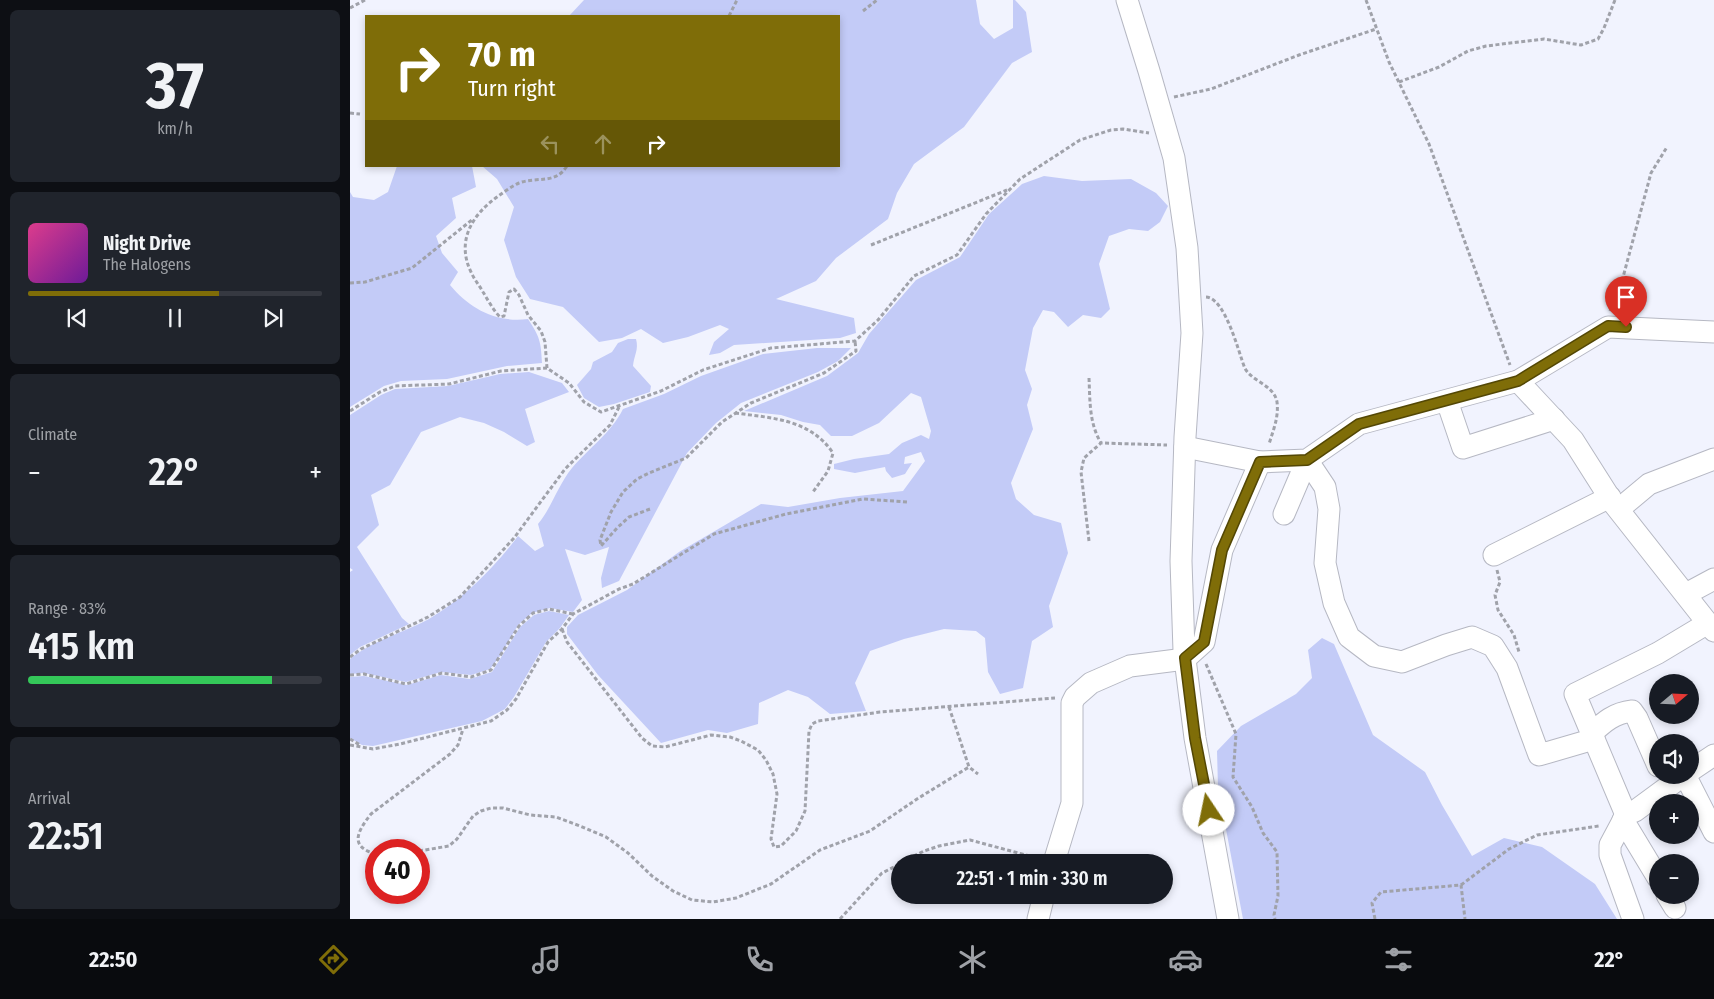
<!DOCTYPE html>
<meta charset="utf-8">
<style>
body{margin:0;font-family:"Fira Sans Condensed",sans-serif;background:#20242c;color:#f1f3f6;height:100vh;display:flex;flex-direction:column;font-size:19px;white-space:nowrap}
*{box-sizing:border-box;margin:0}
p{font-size:16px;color:#9ea1a6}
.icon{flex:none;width:28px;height:28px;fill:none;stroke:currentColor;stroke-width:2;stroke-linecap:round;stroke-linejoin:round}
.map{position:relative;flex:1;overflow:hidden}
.panel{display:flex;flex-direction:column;gap:10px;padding:10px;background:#0d0f14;width:350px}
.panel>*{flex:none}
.hud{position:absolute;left:15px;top:15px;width:475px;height:152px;border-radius:0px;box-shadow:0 2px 8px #0003;background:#7f6d08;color:#fff;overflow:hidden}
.needle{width:32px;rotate:71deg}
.controls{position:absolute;left:1299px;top:674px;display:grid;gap:10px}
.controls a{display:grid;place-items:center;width:50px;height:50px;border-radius:50%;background:#171b24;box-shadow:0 2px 8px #0003;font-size:25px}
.speed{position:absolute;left:15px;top:839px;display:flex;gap:10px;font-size:25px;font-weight:700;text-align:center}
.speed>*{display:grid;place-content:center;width:65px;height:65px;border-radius:50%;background:#171b24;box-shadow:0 2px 8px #0003;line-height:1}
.speed .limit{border:8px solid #d22;background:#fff;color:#111}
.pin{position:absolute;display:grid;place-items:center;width:42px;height:42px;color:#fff;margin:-51px -21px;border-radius:50% 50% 50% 0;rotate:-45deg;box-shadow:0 0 5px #0007}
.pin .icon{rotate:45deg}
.me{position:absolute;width:55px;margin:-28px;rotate:349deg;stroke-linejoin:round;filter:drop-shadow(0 0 4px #0008)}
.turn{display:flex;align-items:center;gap:18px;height:105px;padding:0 20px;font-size:22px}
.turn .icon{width:65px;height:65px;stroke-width:2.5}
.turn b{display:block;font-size:35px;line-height:42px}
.lanes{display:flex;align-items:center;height:48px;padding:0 20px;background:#0003;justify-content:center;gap:25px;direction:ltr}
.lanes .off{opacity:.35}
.big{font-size:38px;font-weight:600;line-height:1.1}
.panel .widget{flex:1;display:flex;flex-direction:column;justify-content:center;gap:8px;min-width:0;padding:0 18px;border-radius:8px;background:#20242c}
.panel .dial{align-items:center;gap:0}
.dial b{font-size:65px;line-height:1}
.song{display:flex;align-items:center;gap:15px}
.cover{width:60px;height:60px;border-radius:8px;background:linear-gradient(135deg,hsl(330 70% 55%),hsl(280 70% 35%))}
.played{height:5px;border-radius:2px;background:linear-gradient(90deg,#7f6d08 65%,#363941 65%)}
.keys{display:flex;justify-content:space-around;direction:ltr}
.heat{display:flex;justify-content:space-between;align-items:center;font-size:28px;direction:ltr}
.charge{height:8px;border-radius:4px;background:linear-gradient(90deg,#34c759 83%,#363941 0)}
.trip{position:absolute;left:541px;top:854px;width:282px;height:50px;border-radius:25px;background:#171b24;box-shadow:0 2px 8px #0003;font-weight:600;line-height:50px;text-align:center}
.menu{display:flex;height:80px;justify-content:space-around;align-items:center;background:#090b0e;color:#9ea1a6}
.menu .icon{width:35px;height:35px}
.menu .current{color:#7f6d08}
.menu b{font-size:22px;color:#f1f3f6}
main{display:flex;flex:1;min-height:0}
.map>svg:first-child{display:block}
.green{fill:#c3cbf7}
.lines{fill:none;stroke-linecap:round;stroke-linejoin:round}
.minor-casing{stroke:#b6b8c3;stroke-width:23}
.path{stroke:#a0a2aa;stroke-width:3;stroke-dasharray:4 2.5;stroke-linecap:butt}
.minor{stroke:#fff;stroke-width:21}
.route-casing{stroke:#534705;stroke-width:12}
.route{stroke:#7f6d08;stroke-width:9}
</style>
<main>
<section class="panel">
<div class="widget dial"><b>37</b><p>km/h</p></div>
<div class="widget">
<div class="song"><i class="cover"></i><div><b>Night Drive</b><p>The Halogens</p></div></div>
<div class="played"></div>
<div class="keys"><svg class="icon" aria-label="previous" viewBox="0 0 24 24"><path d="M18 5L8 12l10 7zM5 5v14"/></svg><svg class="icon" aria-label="pause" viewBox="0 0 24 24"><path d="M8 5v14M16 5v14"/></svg><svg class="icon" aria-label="next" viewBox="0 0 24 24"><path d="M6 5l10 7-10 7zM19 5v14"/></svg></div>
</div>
<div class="widget"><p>Climate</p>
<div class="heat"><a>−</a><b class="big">22°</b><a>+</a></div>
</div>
<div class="widget"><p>Range · 83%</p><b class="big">415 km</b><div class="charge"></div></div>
<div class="widget"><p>Arrival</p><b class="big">22:51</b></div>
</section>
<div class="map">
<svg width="1364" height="919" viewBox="0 0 1364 919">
<rect width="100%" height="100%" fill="#f1f3fe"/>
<!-- green -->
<g class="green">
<path d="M234 0H626L630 24 644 39 663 28V0H665L676 12 682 52 662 63 614 127 564 164 547 193 538 219 486 258 466 281 426 299 504 318 506 333 490 338 384 345 370 353 359 355 364 342 379 329 370 325 338 337 313 343 291 329 272 338 249 342 213 307 180 299 166 277 154 240 164 207 147 179 132 166H489V16H219Z"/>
<path d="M47 166H122L126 187 102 198 106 218 86 236 92 253 108 272 100 285C120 309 146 323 178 319 190 337 191 342 192 363L157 366 97 379 51 381 34 386 0 407V192L3 197 24 200 38 192Z"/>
<path d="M694 176 732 181 781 179 806 193 818 206 810 222 798 231 779 229 759 236 749 264 760 309 751 318 733 315 718 327 704 312 693 310 683 328 675 370 682 389 677 405 683 429 661 483 666 499 684 515 711 523 718 553 699 606 703 627 682 641 673 688 650 694 638 672 635 638 626 631 594 629 554 639 520 651 505 683 516 711 480 714 458 697 438 690 409 703 408 724 377 733 358 730 311 743 248 675 217 634V627L228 615 277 590 329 552 411 504 438 507 490 498 553 491 575 461 571 452 555 457 554 464 562 463 555 474 542 478 536 471 535 467 505 473 484 469V464L504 459 539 454 552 443 571 435 579 439 581 431 571 397 561 393 529 423 502 436H481L470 425 453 422 431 415 394 411 477 376 508 353 519 334 566 280 610 257 639 214 672 184Z"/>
<path d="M278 339H286C289 350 284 355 283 366L301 386 300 392 264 404 249 407 234 398 227 385 241 369 243 362 262 352 268 343Z"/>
<path d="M467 348H501L488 361 468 372 391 403 366 423 337 453 269 581 252 588 251 578 259 547 235 555 215 549 232 600 223 612 200 608 182 613 168 625 150 656 140 669 121 675 91 672 56 682 14 673 0 674V659C23 640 53 633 79 619 112 600 145 567 168 536L185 551 194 546 188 524C202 507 208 485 222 468 239 448 261 433 273 409L314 394 351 376 413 354Z"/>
<path d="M179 372 212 383 219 392 175 409 185 442 177 446 154 432 134 423 110 417 71 432 40 485 21 495 29 525 7 547 52 618 59 624 10 647 0 655V572L3 570 0 568V415L31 395 45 389 98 386 150 374Z"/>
<path d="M199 611 219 615 210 628 196 642 164 697 155 709 132 721 23 746 12 745 0 738V677L14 676 57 685 91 675 120 679 142 672 170 627 184 615Z"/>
<path d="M972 638 984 644 1023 735 1075 772 1092 805 1122 856 1154 838 1192 847 1245 884 1267 919H893L868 787 867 751 891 726 946 694 962 678 958 650Z"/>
</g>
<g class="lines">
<!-- minor casing -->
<g class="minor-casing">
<g id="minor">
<path d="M777 0 799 71 824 158 837 248 842 333 835 437 831 561 834 651 845 738 878 919"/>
<path d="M1168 381 1223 440 1263 503 1364 631"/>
<path d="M1097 401 1113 448 1204 419"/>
<path d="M835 447 910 462"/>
<path d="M957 460 975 487 979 509 975 563 984 603 999 637 1024 656 1052 662 1096 645 1122 637 1143 646 1157 668 1189 755 1244 739"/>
<path d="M1269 509 1299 484 1364 459"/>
<path d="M934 514 957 460"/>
<path d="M1144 555 1260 497"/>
<path d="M1336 594 1364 579"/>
<path d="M1242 733C1254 722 1264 713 1282 711L1287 718 1308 766"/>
<path d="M1340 771 1364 755"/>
<path d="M1335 775 1364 832"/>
<path d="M1276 815 1285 811 1334 775"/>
<path d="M1273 820 1308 878"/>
<path d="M704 862 722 803V703L725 697 741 683 780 666 835 659 854 642 872 550 910 462 957 460 1009 424 1168 381 1258 327 1364 332"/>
<path d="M1317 895 1325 908"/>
<path d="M688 919 694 895"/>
<path d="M1283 919 1260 855V845L1276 815 1225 694 1308 653 1358 623"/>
</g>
</g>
<!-- path -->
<g class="path">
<path d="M1016 0 1039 62 1079 144 1160 365"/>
<path d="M0 8 15 0"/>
<path d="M513 11 527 0"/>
<path d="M379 16 387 0"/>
<path d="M1049 82 1089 67 1118 51 1136 46 1194 39 1231 45 1248 39 1254 28 1265 0"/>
<path d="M824 97 861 89 949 55 1026 29"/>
<path d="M0 113 10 114"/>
<path d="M521 245 657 190"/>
<path d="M0 283 15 282 62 268 123 219"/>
<path d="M856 297C875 298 888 350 894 366 899 381 924 384 927 402 929 417 923 431 919 444"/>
<path d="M1260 311 1272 281 1301 173 1317 147"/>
<path d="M197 368 195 342 191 331 178 315 169 295 164 289 159 292 154 316 150 317C143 310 138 300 133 292 129 285 124 279 121 272 106 241 122 215 147 197 154 192 162 186 169 183 188 176 205 185 217 166"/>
<path d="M739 378C740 400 739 423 751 443"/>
<path d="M0 411 30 392 45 386 99 384 151 371 197 368 219 383 234 402 251 412 311 391 353 370 421 348 505 341 528 320 564 276 607 255 636 214 670 179 730 140 761 130 773 129 799 133"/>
<path d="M385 413C422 418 460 419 483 453L478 471 463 492"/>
<path d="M300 509 279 517 267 528 251 546 250 540 261 512 273 492 287 479 299 473 336 458 372 422 401 403 474 373 506 351 505 341"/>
<path d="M739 541 731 472 734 458 751 443 817 445"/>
<path d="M1147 570 1150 582 1145 595 1148 610 1164 635 1169 652"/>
<path d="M212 629 217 642 292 738 302 746 315 747 361 735 380 737 391 741 408 750 416 760 423 774 427 794 421 839 424 847 431 846 446 831 455 811 459 731 462 724 468 721 530 712 705 698"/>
<path d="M0 657 11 649 78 617 110 597 164 538 215 469 260 425 269 407"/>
<path d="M856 664 886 734 883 777 902 807 913 833 927 852 928 896 924 915 925 919"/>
<path d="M0 675 14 674 56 684 92 673 121 677 141 670 169 626 183 613 199 609 223 614"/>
<path d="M599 707 619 767 628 774"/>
<path d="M0 739 10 745"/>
<path d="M0 745 23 749 50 744 141 721 157 710 166 699 198 642 212 629 223 614 269 589 283 584 364 534 436 514 513 499 558 502"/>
<path d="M69 851 99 846 107 839 123 816 131 811 141 808H153L180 815 206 817 230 826 256 837 278 853 302 876 323 891 342 900 363 902 386 898 421 884 470 850 520 831 567 799 619 767"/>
<path d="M26 854C0 847 6 833 21 814L100 754 108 745 113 729"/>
<path d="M552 862 574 851 589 846 620 840 687 858"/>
<path d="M1111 885 1159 849 1187 835 1249 826"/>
<path d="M490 919 532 873 550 864"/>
<path d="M1025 919 1022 903 1031 892 1111 885 1115 919"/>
</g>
<!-- minor -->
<use href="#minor" class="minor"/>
</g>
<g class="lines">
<!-- route casing -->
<g class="route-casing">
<path id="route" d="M859 810 845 738 835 658 854 642 872 550 910 462 957 460 1009 424 1168 381 1258 326 1276 327"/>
</g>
<!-- route -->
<use href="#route" class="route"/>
</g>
</svg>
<div class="controls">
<a><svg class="needle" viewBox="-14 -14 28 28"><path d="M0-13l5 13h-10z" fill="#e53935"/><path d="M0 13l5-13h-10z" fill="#9ea1a6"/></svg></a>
<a><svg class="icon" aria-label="sound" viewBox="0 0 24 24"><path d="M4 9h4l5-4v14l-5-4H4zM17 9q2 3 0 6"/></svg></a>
<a>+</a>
<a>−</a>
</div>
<div class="speed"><div class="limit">40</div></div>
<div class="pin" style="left:1276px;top:327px;background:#d93025"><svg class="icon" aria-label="arrive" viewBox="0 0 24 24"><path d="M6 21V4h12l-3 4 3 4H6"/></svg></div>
<svg class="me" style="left:859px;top:810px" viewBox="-20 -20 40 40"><circle r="19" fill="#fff"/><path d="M0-13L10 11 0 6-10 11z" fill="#7f6d08"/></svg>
<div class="trip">22:51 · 1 min · 330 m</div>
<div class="hud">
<div class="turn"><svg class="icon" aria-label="right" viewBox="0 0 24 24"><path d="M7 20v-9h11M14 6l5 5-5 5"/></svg><div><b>70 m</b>Turn right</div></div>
<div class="lanes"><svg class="icon off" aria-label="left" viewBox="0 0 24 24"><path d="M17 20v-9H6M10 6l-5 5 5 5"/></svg><svg class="icon off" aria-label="ahead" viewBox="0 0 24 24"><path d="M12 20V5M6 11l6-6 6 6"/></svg><svg class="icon" aria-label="right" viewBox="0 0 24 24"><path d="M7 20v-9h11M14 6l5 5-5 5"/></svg></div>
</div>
</div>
</main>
<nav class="menu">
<b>22:50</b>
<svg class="icon current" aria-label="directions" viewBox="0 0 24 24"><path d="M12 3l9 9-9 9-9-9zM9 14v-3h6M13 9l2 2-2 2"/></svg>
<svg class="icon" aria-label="music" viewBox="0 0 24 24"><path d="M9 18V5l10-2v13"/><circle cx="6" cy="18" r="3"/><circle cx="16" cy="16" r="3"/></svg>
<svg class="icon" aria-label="phone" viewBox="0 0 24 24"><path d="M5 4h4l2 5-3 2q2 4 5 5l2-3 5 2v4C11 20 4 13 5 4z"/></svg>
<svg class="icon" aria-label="climate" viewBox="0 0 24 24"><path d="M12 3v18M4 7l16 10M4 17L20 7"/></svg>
<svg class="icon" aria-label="car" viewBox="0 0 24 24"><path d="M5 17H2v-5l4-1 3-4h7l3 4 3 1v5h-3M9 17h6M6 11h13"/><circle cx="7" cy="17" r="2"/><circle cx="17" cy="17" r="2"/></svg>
<svg class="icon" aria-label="filters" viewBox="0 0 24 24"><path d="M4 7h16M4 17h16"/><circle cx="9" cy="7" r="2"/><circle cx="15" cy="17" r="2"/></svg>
<b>22°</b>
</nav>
